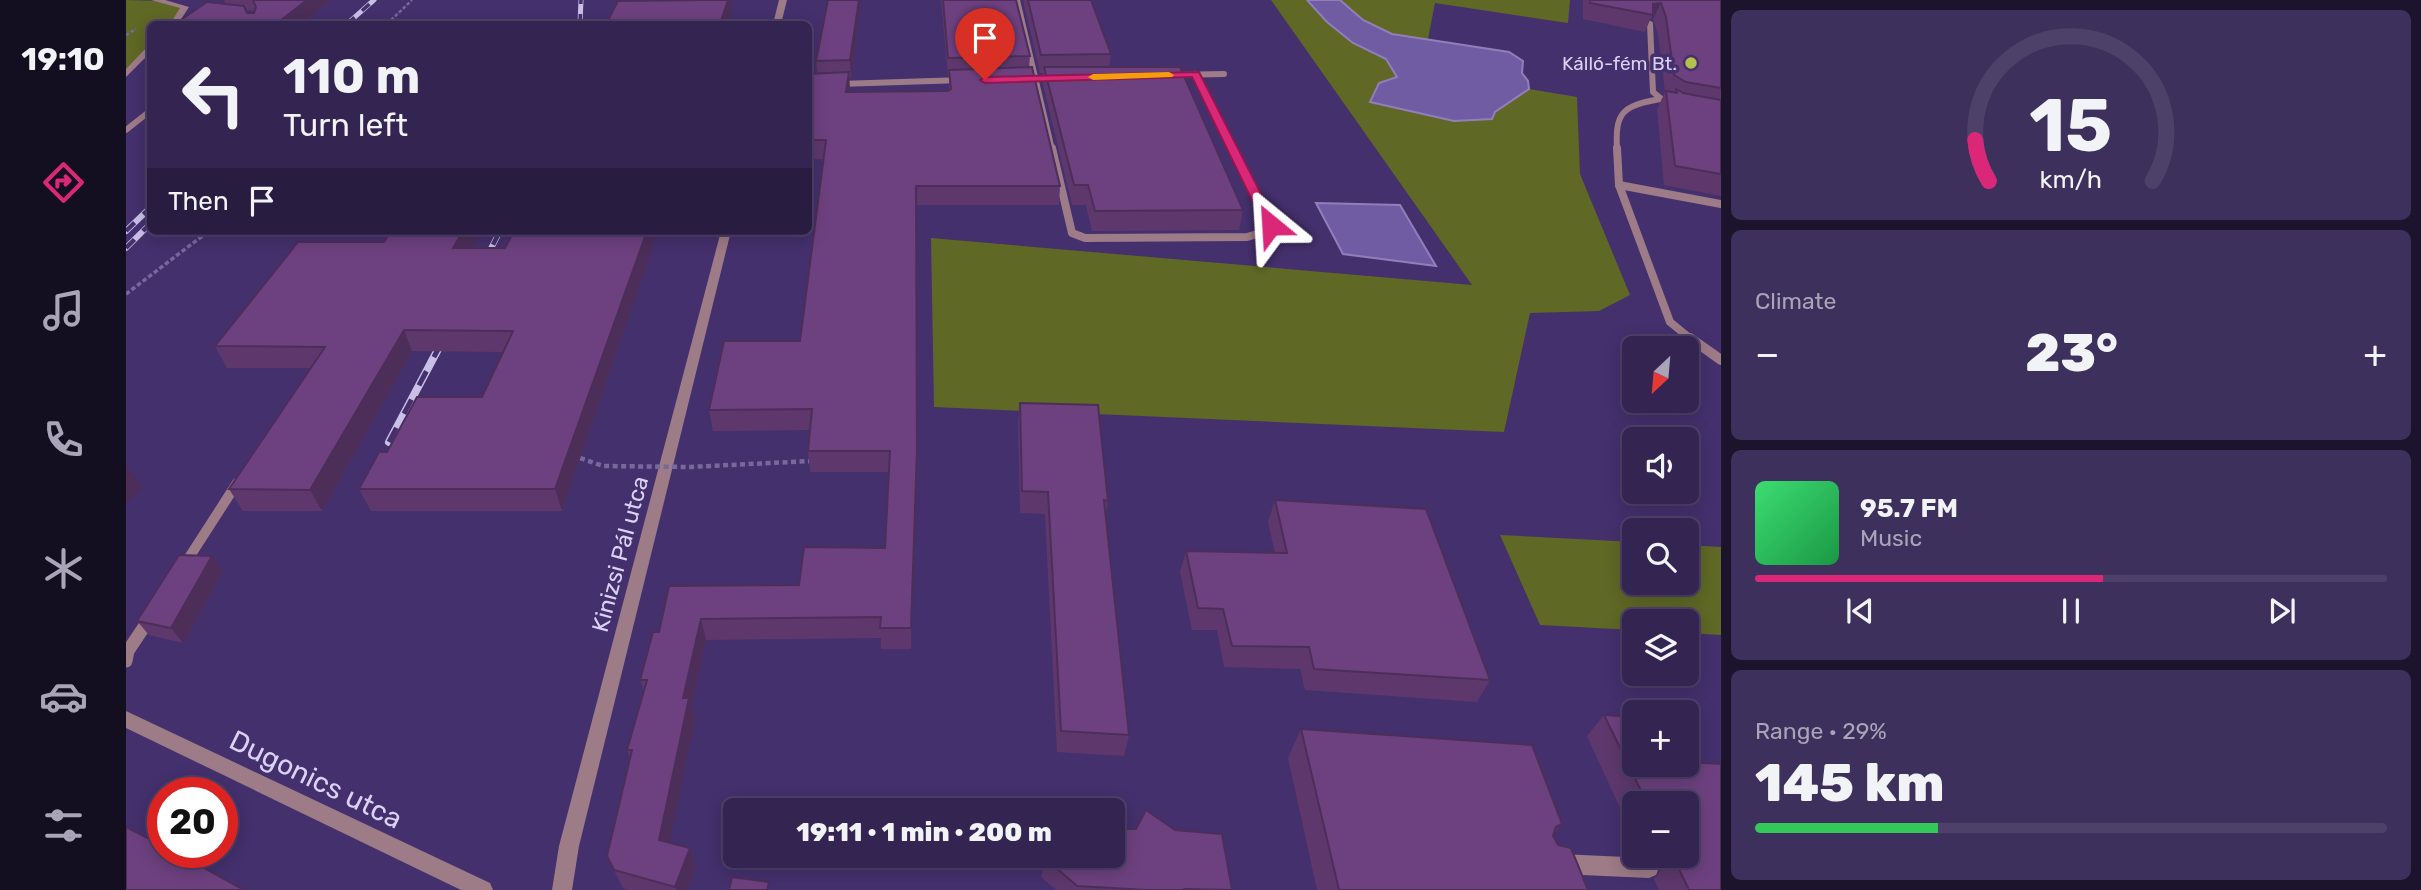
<!DOCTYPE html>
<meta charset="utf-8">
<style>
body{margin:0;font-family:Rubik,sans-serif;background:#3e305c;color:#f1f3f6;height:100vh;display:flex;flex-direction:column;font-size:26px;white-space:nowrap}
*{box-sizing:border-box;margin:0}
p{font-size:23px;color:#a9a4b8}
.icon{flex:none;width:38px;height:38px;fill:none;stroke:currentColor;stroke-width:2;stroke-linecap:round;stroke-linejoin:round}
.map{position:relative;flex:1;overflow:hidden}
.drawer{display:flex;flex-direction:column;gap:10px;padding:10px;background:#1c142d;width:700px}
.drawer>*{flex:none}
.guide{position:absolute;left:21px;top:21px;width:665px;height:214px;border-radius:10px;box-shadow:0 4px 18px #0003,0 0 0 2px #4e4169;background:#332452;color:#f1f3f6;overflow:hidden}
.needle{width:46px;rotate:206deg}
.tools{position:absolute;left:1496px;top:336px;display:grid;gap:14px}
.tools a{display:grid;place-items:center;width:77px;height:77px;border-radius:10px;background:#332452;box-shadow:0 4px 18px #0003,0 0 0 2px #4e4169;font-size:35px}
.speed{position:absolute;left:21px;top:777px;display:flex;gap:14px;font-size:35px;font-weight:700;text-align:center}
.speed>*{display:grid;place-content:center;width:91px;height:91px;border-radius:50%;background:#332452;box-shadow:0 4px 18px #0003,0 0 0 2px #4e4169;line-height:1}
.speed .limit{border:10px solid #d22;background:#fff;color:#111}
.pin{position:absolute;display:grid;place-items:center;width:60px;height:60px;color:#fff;margin:-72px -30px;border-radius:50% 50% 50% 0;rotate:-45deg;box-shadow:0 0 7px #0007}
.pin .icon{rotate:45deg}
.me{position:absolute;width:77px;margin:-38px;rotate:333deg;stroke-linejoin:round;filter:drop-shadow(0 0 5px #0008)}
.turn{display:flex;align-items:center;gap:24px;height:147px;padding:0 21px;font-size:32px}
.turn .icon{width:91px;height:91px;stroke-width:2.5}
.turn b{display:block;font-size:49px;line-height:60px}
.then{display:flex;align-items:center;height:66px;padding:0 21px;background:#0003;gap:14px;font-size:26px}
.big{font-size:52px;font-weight:800;line-height:1.1}
.drawer .tile{flex:1;display:flex;flex-direction:column;justify-content:center;gap:10px;min-width:0;padding:0 24px;border-radius:10px;background:#3e305c}
.drawer .dial{align-items:center;gap:0}
.dial svg{height:182px;overflow:visible;fill:none;stroke:#4e4169;stroke-width:7;stroke-linecap:round;text-anchor:middle}
.dial text{fill:#f1f3f6;stroke:none}
.song{display:flex;align-items:center;gap:21px}
.cover{width:84px;height:84px;border-radius:10px;background:linear-gradient(135deg,hsl(140 70% 55%),hsl(140 70% 35%))}
.played{height:7px;border-radius:4px;background:linear-gradient(90deg,#db2777 55%,#4e4169 55%)}
.keys{display:flex;justify-content:space-around;direction:ltr}
.heat{display:flex;justify-content:space-between;align-items:center;font-size:38px;direction:ltr}
.charge{height:10px;border-radius:5px;background:linear-gradient(90deg,#34c759 29%,#4e4169 0)}
.trip{position:absolute;left:597px;top:798px;width:402px;height:70px;border-radius:10px;background:#332452;box-shadow:0 4px 18px #0003,0 0 0 2px #4e4169;font-weight:800;line-height:70px;text-align:center}
main{display:flex;flex:1;min-height:0}
.dock{display:flex;flex-direction:column;width:126px;justify-content:space-around;align-items:center;background:#140e21;color:#a9a4b8}
.dock .icon{width:49px;height:49px}
.dock .active{color:#db2777}
.dock b{font-size:32px;color:#f1f3f6}
.map>svg:first-child{display:block}
.green{fill:#5f6825}
.water{fill:#705ca2;stroke:#907fbb;stroke-width:2}
.lines{fill:none;stroke-linecap:round;stroke-linejoin:round}
.path-far1{stroke:#78699d;stroke-width:2.5;stroke-dasharray:3.5 2;stroke-linecap:butt}
.path{stroke:#78699d;stroke-width:3.5;stroke-dasharray:4.5 2.5;stroke-linecap:butt}
.service-far3{stroke:#9d7b87;stroke-width:6}
.service-far2{stroke:#9d7b87;stroke-width:8}
.service-far1{stroke:#9d7b87;stroke-width:10}
.service{stroke:#9d7b87;stroke-width:13}
.pedestrian{fill:#9d7b87;fill-rule:evenodd}
.minor{fill:#9d7b87;fill-rule:evenodd}
.rail-far2-casing{stroke:#c9c0e7;stroke-width:5}
.rail-far1-casing{stroke:#c9c0e7;stroke-width:6}
.rail-casing{stroke:#c9c0e7;stroke-width:8}
.rail-far2{stroke:#44306d;stroke-width:3.5;stroke-dasharray:10;stroke-linecap:butt}
.rail-far1{stroke:#44306d;stroke-width:4.5;stroke-dasharray:12;stroke-linecap:butt}
.rail{stroke:#44306d;stroke-width:5;stroke-dasharray:16;stroke-linecap:butt}
.path-bridge{stroke:#78699d;stroke-width:4.5;stroke-dasharray:5 3.5;stroke-linecap:butt}
.wall{fill:#5e386d;fill-rule:evenodd}
.shaded-wall{fill:#4c2e59}
.building{fill:#6d417f;stroke:#4c2e59;stroke-width:2}
.route{fill:#db2777;stroke:#8e194d;stroke-width:2}
.slow{fill:#f59e0b}
.poi-dot{fill:#b4c24b;stroke:#44306d;stroke-width:2.5}
.labels{text-anchor:middle;stroke-width:7;stroke-linejoin:round;paint-order:stroke}
.far-poi-label{font-size:19px;fill:#dad2f6;stroke:#44306d;text-anchor:end}
.street-label{font-size:23px;fill:#dad2f6;stroke:#44306d}
.near-street-label{font-size:28px;fill:#dad2f6;stroke:#44306d}
</style>
<main>
<nav class="dock">
<b>19:10</b>
<svg class="icon active" aria-label="directions" viewBox="0 0 24 24"><path d="M12 3l9 9-9 9-9-9zM9 14v-3h6M13 9l2 2-2 2"/></svg>
<svg class="icon" aria-label="music" viewBox="0 0 24 24"><path d="M9 18V5l10-2v13"/><circle cx="6" cy="18" r="3"/><circle cx="16" cy="16" r="3"/></svg>
<svg class="icon" aria-label="phone" viewBox="0 0 24 24"><path d="M5 4h4l2 5-3 2q2 4 5 5l2-3 5 2v4C11 20 4 13 5 4z"/></svg>
<svg class="icon" aria-label="climate" viewBox="0 0 24 24"><path d="M12 3v18M4 7l16 10M4 17L20 7"/></svg>
<svg class="icon" aria-label="car" viewBox="0 0 24 24"><path d="M5 17H2v-5l4-1 3-4h7l3 4 3 1v5h-3M9 17h6M6 11h13"/><circle cx="7" cy="17" r="2"/><circle cx="17" cy="17" r="2"/></svg>
<svg class="icon" aria-label="filters" viewBox="0 0 24 24"><path d="M4 7h16M4 17h16"/><circle cx="9" cy="7" r="2"/><circle cx="15" cy="17" r="2"/></svg>
</nav>
<div class="map">
<svg width="1595" height="890" viewBox="0 0 1595 890">
<rect width="100%" height="100%" fill="#44306d"/>
<!-- green -->
<g class="green">
<path d="M0 0 34 1 56 8 47 24H24V47L0 71Z"/>
<path d="M1145 0H1444L1442 23 1309 3 1302 39 1383 52 1397 61 1396 73 1402 81 1403 89 1451 97 1454 174 1504 295 1473 311 1404 313 1378 432 808 407 805 238 1346 285Z"/>
<path d="M1374 535 1508 542V583H1561V545L1595 547V635L1561 633V621H1508V630L1414 625Z"/>
</g>
<!-- water -->
<g class="water">
<path d="M1181 0H1214L1237 20 1266 34 1383 52 1397 61 1396 73 1402 81 1403 89 1369 112 1366 119 1328 121 1244 102 1253 83 1271 77 1260 59 1227 43 1201 22Z"/>
<path d="M1190 203 1274 205 1310 266 1217 254Z"/>
</g>
<g class="lines">
<!-- path-far1 -->
<g class="path-far1">
<path d="M261 24 286 0"/>
<path d="M0 35 10 29"/>
</g>
<!-- path -->
<path class="path" d="M0 294 83 231"/>
<!-- service-far3 -->
<g class="service-far3">
<path d="M891 0 926 150"/>
<path d="M1524 24 1527 92 1538 101"/>
<path d="M1069 74 1107 150"/>
<path d="M1046 75 1098 74"/>
<path d="M682 85 837 80"/>
<path d="M0 130 24 111"/>
<path d="M1491 150C1489 112 1496 106 1534 99"/>
</g>
<!-- service-far2 -->
<g class="service-far2">
<path d="M926 148 946 233 959 238 1121 237 1135 233 1145 225 1106 148"/>
<path d="M1491 148 1493 185 1544 322 1566 340"/>
<path d="M1493 185 1595 204"/>
</g>
<!-- service-far1 -->
<g class="service-far1">
<path d="M1564 338 1595 360"/>
<path d="M57 567 111 483"/>
</g>
<!-- service -->
<path class="service" d="M0 661 2 651 24 618"/>
<!-- pedestrian -->
<path class="pedestrian" d="M1433 854 1523 858 1530 861 1533 868 1530 875 1523 878 1433 874 1426 871 1423 864 1426 857Z"/>
<!-- minor -->
<g class="minor">
<path d="M25 0H39L63 7 52 24H44L54 8Z"/>
<path d="M653 0H661L655 24H647Z"/>
<path d="M21 47H24V53L0 77V69Z"/>
<path d="M595 231H605L453 846 446 890H426L433 846Z"/>
<path d="M0 711 364 883 367 890H335L0 728Z"/>
</g>
<!-- rail-far2 casing -->
<g class="rail-far2-casing">
<g id="rail-far2">
<path d="M221 24 248 0"/>
<path d="M454 24 455 0"/>
</g>
</g>
<!-- rail-far1 casing -->
<g class="rail-far1-casing">
<g id="rail-far1">
<path d="M0 231 24 208"/>
<path d="M0 248 24 224"/>
<path d="M356 266 374 231"/>
<path d="M317 340 320 334"/>
</g>
</g>
<!-- rail casing -->
<g class="rail-casing">
<path id="rail" d="M263 442 318 338"/>
</g>
<!-- rail-far2 -->
<use href="#rail-far2" class="rail-far2"/>
<!-- rail-far1 -->
<use href="#rail-far1" class="rail-far1"/>
<!-- rail -->
<use href="#rail" class="rail"/>
<!-- path-bridge -->
<path class="path-bridge" d="M454 458 477 466 564 467 685 461"/>
</g>
<!-- wall -->
<g class="wall">
<path d="M98 0H205L175 24H49L100 4ZM119 10 129 11 128 13H121Z"/>
<path d="M815 0H890L904 56 903 68 934 186 933 205H790L791 471 785 649H755V638L580 640 565 706 569 719 543 842 564 848 570 867 561 890H503L497 888 481 856 504 758 501 750 518 691 514 680 533 632 673 585 759 548 763 472H684L682 451 684 430 587 431 583 410 674 341 697 159H682V74H691L690 61 734 10 725 78H723V92L822 91H823V76H822Z"/>
<path d="M897 0H965L985 54 983 67 1117 210 1113 230 966 231 960 205H946L917 84V73H914Z"/>
<path d="M1457 0H1595V196L1538 185 1531 109 1539 92 1532 34 1527 19 1524 20 1519 32 1457 19Z"/>
<path d="M388 231H532L436 511H245L233 489 261 452 356 397 377 352 286 351 196 511H117L103 489 185 368H101L89 346 346 248H379Z"/>
<path d="M894 403 982 501 979 517 1003 735 998 756 931 752 919 514 894 513 892 424Z"/>
<path d="M1149 500 1364 680 1351 702 1179 690 1174 669 1098 667 1091 630H1066L1054 572 1060 551 1149 553 1142 522Z"/>
<path d="M97 571 57 643 23 635 11 621Z"/>
<path d="M1478 715 1508 717V765H1561V762L1595 764V890H1533L1528 879 1535 869 1532 860 1519 856H1561V803H1508V838L1461 736Z"/>
<path d="M1175 729 1436 824 1428 833 1427 836 1462 890H1191L1162 758Z"/>
<path d="M919 858 1106 890H930L915 877Z"/>
</g>
<!-- shaded-wall -->
<g class="shaded-wall">
<path d="M181 0H205L175 24H150Z"/>
<path d="M602 0H605L606 12 602 24H594Z"/>
<path d="M733 0H734V10L725 78 724 60Z"/>
<path d="M1535 3 1527 19 1524 20 1527 15V4Z"/>
<path d="M723 72 724 90 721 109 720 92Z"/>
<path d="M337 231H356L334 268 327 248Z"/>
<path d="M521 231H532L436 511 429 489Z"/>
<path d="M278 330 286 351 196 511 184 490Z"/>
<path d="M791 450V471L785 649V628Z"/>
<path d="M1 466 16 488 0 503V467Z"/>
<path d="M86 556 97 571 57 643 45 628Z"/>
<path d="M575 619 580 640 565 706 569 719 540 859 533 840 557 698Z"/>
<path d="M564 848 570 867 561 890H550L549 887Z"/>
</g>
<!-- building -->
<g class="building">
<path d="M127 0H181L150 24H49L81 2 118 6 121 13H128L130 7Z"/>
<path d="M581 0H602L594 24H480L492 1Z"/>
<path d="M702 0H733L724 60 690 61Z"/>
<path d="M817 0H890L904 56 822 58Z"/>
<path d="M902 0H965L985 54 915 55Z"/>
<path d="M1464 0H1595V88L1560 82 1548 75 1540 17 1535 3 1527 4V15L1464 3Z"/>
<path d="M906 67 934 186H790L791 450 785 628H754L755 617 575 619 557 698H563L533 840 564 848 549 887 488 870 481 856 506 750H501L521 680H514L527 632H533L543 586 673 585 678 547 759 548 764 451H682L686 409 583 410 598 341H674L700 140H682V74L723 72 720 92 822 91 825 89 823 70Z"/>
<path d="M918 67H1054L1117 210 969 211 962 185H948Z"/>
<path d="M1550 89 1557 93 1595 100V174L1549 166 1540 91 1551 93Z"/>
<path d="M265 231H337L327 248H379L388 231H521L429 489H233L253 452H261L291 397H356L387 331 278 330 184 490 103 489 199 347 89 346 172 242H258Z"/>
<path d="M894 403 972 405 982 501 978 500 1003 735 935 731 922 492 896 491Z"/>
<path d="M1149 500 1300 509 1364 680 1188 669 1183 647 1106 646 1097 609 1072 608 1060 551 1161 553Z"/>
<path d="M53 555 86 556 45 628 11 621Z"/>
<path d="M1478 715 1508 717V765H1561V762L1595 764V890H1563L1548 859 1551 856H1561V803H1521Z"/>
<path d="M1175 729 1406 745 1436 824 1430 827 1427 836 1432 845 1445 848 1462 890H1213Z"/>
<path d="M1020 810 1049 830 1096 834 1106 890 1058 889 1057 890H1020L951 886 919 858 920 856H987V829H1010Z"/>
<path d="M0 827 37 846V852H49L118 890H0Z"/>
<path d="M606 877 643 882 641 890H603Z"/>
</g>
<!-- route -->
<path class="route" d="M1073 72 1151 225 1149 227 1145 229 1138 225 1066 77 859 83 854 80 859 77Z"/>
<!-- slow -->
<path class="slow" d="M1043 72 1048 75 1046 77 967 80 962 77 967 74Z"/>
<!-- markers -->
<circle class="poi-dot" cx="1565" cy="63" r="7"/>
<g class="labels">
<!-- far-poi labels -->
<g class="far-poi-label">
<text x="1551" y="70">Kálló-fém Bt.</text>
</g>
<!-- street labels -->
<g class="street-label">
<text transform="translate(494 554) rotate(-75)" y="8">Kinizsi Pál utca</text>
</g>
<!-- near-street labels -->
<g class="near-street-label">
<text transform="translate(190 779) rotate(26)" y="10">Dugonics utca</text>
</g>
</g>
</svg>
<div class="tools">
<a><svg class="needle" viewBox="-14 -14 28 28"><path d="M0-13l5 13h-10z" fill="#e53935"/><path d="M0 13l5-13h-10z" fill="#a9a4b8"/></svg></a>
<a><svg class="icon" aria-label="sound" viewBox="0 0 24 24"><path d="M4 9h4l5-4v14l-5-4H4zM17 9q2 3 0 6"/></svg></a>
<a><svg class="icon" aria-label="search" viewBox="0 0 24 24"><circle cx="10" cy="10" r="6"/><path d="M15 15l6 6"/></svg></a>
<a><svg class="icon" aria-label="layers" viewBox="0 0 24 24"><path d="M12 4l9 5-9 5-9-5zM3 14l9 5 9-5"/></svg></a>
<a>+</a>
<a>−</a>
</div>
<div class="speed"><div class="limit">20</div></div>
<div class="pin" style="left:859px;top:80px;background:#d93025"><svg class="icon" aria-label="arrive" viewBox="0 0 24 24"><path d="M6 21V4h12l-3 4 3 4H6"/></svg></div>
<svg class="me" style="left:1145px;top:225px" viewBox="-20 -20 40 40"><path d="M0-17L14 15 0 8-14 15z" fill="#db2777" stroke="#fff" stroke-width="4"/></svg>
<div class="trip">19:11 · 1 min · 200 m</div>
<div class="guide">
<div class="turn"><svg class="icon" aria-label="left" viewBox="0 0 24 24"><path d="M17 20v-9H6M10 6l-5 5 5 5"/></svg><div><b>110 m</b>Turn left</div></div>
<div class="then">Then<svg class="icon" aria-label="arrive" viewBox="0 0 24 24"><path d="M6 21V4h12l-3 4 3 4H6"/></svg></div>
</div>
</div>
<section class="drawer">
<div class="tile dial"><svg viewBox="0 0 100 80">
<path d="M14 69A42 42 0 1 1 86 69"/>
<path d="M14 69A42 42 0 0 1 8 51" stroke="#db2777"/>
<text x="50" y="56" font-size="32" font-weight="700">15</text>
<text x="50" y="72" font-size="11">km/h</text>
</svg></div>
<div class="tile"><p>Climate</p>
<div class="heat"><a>−</a><b class="big">23°</b><a>+</a></div>
</div>
<div class="tile">
<div class="song"><i class="cover"></i><div><b>95.7 FM</b><p>Music</p></div></div>
<div class="played"></div>
<div class="keys"><svg class="icon" aria-label="previous" viewBox="0 0 24 24"><path d="M18 5L8 12l10 7zM5 5v14"/></svg><svg class="icon" aria-label="pause" viewBox="0 0 24 24"><path d="M8 5v14M16 5v14"/></svg><svg class="icon" aria-label="next" viewBox="0 0 24 24"><path d="M6 5l10 7-10 7zM19 5v14"/></svg></div>
</div>
<div class="tile"><p>Range · 29%</p><b class="big">145 km</b><div class="charge"></div></div>
</section>
</main>
